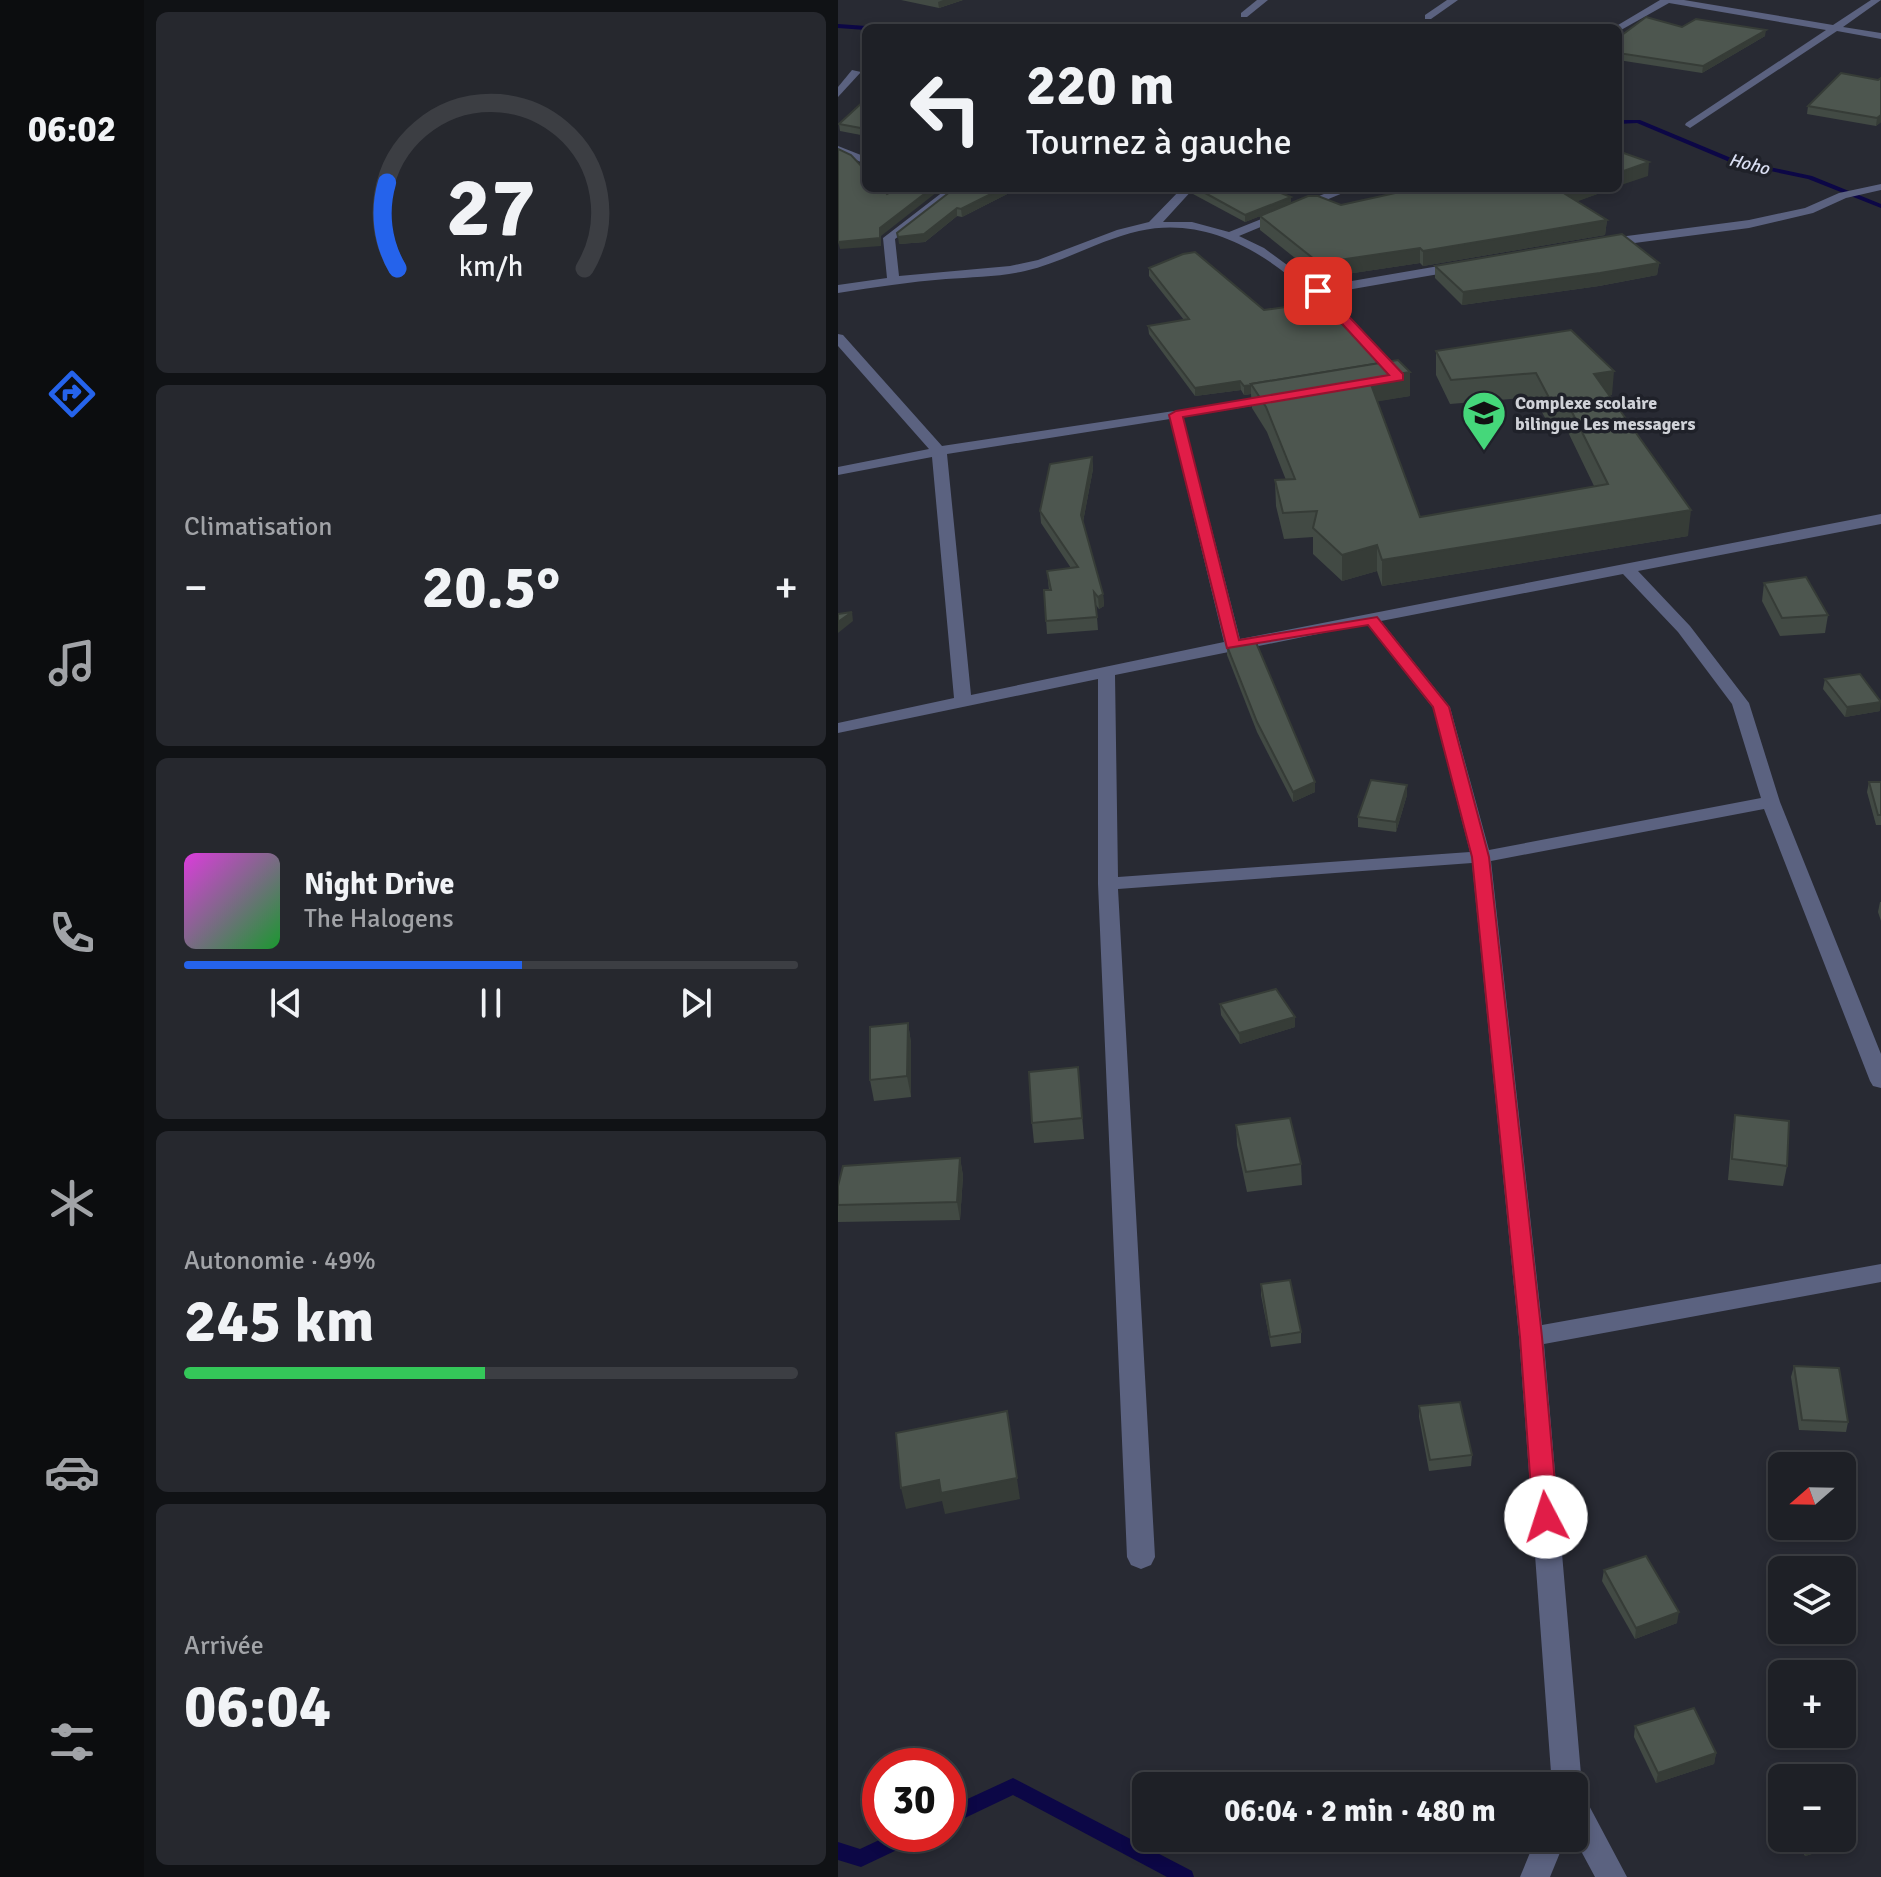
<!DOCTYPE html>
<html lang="fr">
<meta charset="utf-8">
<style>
body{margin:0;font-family:Signika,sans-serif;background:#26282e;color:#f1f3f6;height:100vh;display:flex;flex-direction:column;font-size:30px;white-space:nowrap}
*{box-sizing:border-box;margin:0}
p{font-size:26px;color:#a1a3a7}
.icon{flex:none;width:44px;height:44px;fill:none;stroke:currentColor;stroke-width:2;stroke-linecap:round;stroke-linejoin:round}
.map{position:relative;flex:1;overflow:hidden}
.panel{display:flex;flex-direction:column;gap:12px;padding:12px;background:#101215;width:694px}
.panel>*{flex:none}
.hud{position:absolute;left:24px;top:24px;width:760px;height:168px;border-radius:12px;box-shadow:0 4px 12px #0003,0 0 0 2px #3c3e43;background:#1e2026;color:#f1f3f6;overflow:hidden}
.needle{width:52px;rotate:250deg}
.buttons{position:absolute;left:930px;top:1452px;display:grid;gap:16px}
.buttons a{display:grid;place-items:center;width:88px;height:88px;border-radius:12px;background:#1e2026;box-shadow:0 4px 12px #0003,0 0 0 2px #3c3e43;font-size:40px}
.speed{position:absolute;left:24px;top:1748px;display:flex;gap:16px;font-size:40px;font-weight:700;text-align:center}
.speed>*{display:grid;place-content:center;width:104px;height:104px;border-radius:50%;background:#1e2026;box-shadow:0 4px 12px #0003,0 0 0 2px #3c3e43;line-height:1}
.speed .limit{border:12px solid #d22;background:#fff;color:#111}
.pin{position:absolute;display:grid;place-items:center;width:68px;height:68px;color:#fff;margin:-34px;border-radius:16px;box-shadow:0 4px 12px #0006}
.me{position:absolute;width:88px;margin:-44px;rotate:355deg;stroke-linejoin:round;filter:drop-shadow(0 0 6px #0008)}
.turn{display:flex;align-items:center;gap:28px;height:168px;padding:0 32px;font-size:36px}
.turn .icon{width:104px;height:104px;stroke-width:2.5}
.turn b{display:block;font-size:56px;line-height:68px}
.big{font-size:60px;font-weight:700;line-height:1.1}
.panel .card{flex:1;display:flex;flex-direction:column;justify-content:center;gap:12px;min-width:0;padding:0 28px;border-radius:12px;background:#26282e}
.panel .dial{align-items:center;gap:0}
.dial svg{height:208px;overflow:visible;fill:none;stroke:#3c3e43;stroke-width:7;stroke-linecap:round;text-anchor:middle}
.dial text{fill:#f1f3f6;stroke:none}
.song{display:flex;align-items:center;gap:24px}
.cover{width:96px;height:96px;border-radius:12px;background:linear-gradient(135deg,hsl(300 70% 55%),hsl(130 70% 35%))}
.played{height:8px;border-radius:4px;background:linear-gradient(90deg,#2563eb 55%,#3c3e43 55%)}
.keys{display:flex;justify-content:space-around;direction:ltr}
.heat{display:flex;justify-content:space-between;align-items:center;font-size:44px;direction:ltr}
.charge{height:12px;border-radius:6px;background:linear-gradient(90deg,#34c759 49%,#3c3e43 0)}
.trip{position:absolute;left:294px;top:1772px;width:456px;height:80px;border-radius:12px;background:#1e2026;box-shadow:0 4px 12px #0003,0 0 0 2px #3c3e43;font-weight:700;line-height:80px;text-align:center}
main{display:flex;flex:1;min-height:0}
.tab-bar{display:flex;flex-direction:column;width:144px;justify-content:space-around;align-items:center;background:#0c0d0f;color:#a1a3a7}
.tab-bar .icon{width:56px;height:56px}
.tab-bar .current{color:#2563eb}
.tab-bar b{font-size:36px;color:#f1f3f6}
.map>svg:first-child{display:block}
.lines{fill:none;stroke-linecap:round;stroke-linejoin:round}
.stream{fill:#0c0746;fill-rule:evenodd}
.street{fill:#5b6280;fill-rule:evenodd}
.wall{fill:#424a44}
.shaded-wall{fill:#363c37}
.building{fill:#4d564f;stroke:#363c37;stroke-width:2}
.route{fill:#e11d48;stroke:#92132f;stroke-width:2}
.labels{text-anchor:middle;stroke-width:7;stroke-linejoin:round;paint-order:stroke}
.far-water-label{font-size:18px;font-style:italic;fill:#dadff3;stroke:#1f2129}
.far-poi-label{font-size:18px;font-weight:bold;fill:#cfd1d7;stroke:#1f2129;text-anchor:start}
</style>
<main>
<nav class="tab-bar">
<b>06:02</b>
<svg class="icon current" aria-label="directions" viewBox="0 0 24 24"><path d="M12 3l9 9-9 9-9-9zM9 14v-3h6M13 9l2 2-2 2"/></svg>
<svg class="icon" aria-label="music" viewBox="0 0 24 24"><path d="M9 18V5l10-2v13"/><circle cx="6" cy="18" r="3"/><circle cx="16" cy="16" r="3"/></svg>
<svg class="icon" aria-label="phone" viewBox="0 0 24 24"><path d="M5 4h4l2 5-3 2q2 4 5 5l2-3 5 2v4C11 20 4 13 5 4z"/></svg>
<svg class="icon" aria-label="climate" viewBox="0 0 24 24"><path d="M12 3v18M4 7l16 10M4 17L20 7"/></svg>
<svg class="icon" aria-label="car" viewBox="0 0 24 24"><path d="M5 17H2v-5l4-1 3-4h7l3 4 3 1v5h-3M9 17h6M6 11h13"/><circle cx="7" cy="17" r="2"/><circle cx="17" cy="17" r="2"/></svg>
<svg class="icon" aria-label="filters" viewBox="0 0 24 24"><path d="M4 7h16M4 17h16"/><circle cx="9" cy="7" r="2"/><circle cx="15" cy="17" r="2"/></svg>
</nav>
<section class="panel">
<div class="card dial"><svg viewBox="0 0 100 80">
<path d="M14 69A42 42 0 1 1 86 69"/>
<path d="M14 69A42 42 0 0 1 10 36" stroke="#2563eb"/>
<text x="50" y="56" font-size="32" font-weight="700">27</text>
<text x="50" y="72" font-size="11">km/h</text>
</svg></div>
<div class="card"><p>Climatisation</p>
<div class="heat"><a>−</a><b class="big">20.5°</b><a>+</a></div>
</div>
<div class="card">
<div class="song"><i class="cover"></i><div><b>Night Drive</b><p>The Halogens</p></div></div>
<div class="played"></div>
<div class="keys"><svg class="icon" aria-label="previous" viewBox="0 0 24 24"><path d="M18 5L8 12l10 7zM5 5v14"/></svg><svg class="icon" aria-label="pause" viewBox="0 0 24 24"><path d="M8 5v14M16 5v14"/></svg><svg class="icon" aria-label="next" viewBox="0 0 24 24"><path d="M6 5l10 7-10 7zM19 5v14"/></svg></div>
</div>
<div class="card"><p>Autonomie · 49%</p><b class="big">245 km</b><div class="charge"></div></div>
<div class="card"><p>Arrivée</p><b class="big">06:04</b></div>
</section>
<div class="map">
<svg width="1043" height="1877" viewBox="0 0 1043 1877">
<rect width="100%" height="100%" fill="#282a33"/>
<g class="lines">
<!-- stream -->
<g class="stream">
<path d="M0 24 28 26 31 28 28 30 0 28Z"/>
<path d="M780 120H802L898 160 974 176 1043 204V208L970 179 894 163 799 123 780 124Z"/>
<path d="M175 1778 354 1871 356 1877H329L175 1795 110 1826V1808Z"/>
<path d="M54 1834H83L80 1840 23 1867 0 1860V1842L22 1849Z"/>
</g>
<!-- street -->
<g class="street">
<path d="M419 0H430L409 17H403V13Z"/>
<path d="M609 0H620L593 19H587V15Z"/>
<path d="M822 0H846L995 25 1033 0H1043L1005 27 1043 33V39L999 31 852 128 847 125 848 123 988 30 831 3 783 30 775 28Z"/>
<path d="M14 70 23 72 0 97V87Z"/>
<path d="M0 146 28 157V164L0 153Z"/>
<path d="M1043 184V190L1008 198 975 213 911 228 766 247 760 243 766 239 911 220 967 208 1001 193Z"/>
<path d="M110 188H123L57 239 61 276 172 266 200 260 279 230 311 222 344 188H356L325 222H354L391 232 501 188H517L401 236 426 248 479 287 624 262 630 266 624 270 486 294 565 374 567 377 560 381 555 380C491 311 408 207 301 231 261 240 226 262 187 271 161 277 134 277 108 279 72 282 36 287 0 293V285L49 278 45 238Z"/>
<path d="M0 334 5 335 104 446 443 395V401L438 402 345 417 402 639 1043 514V524L800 571 852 626 911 703 942 802 1043 1054V1088L1035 1086 1032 1081 926 809 653 861 704 1325 1043 1264V1282L706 1344 744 1786 740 1795 747 1798 789 1877H757L736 1838V1786H714L681 1337 634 863 280 889 317 1557 313 1565 303 1569 293 1565 289 1557 260 884V679L0 733V723L116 698 94 457 0 475V467L91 449 0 346ZM332 419 386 642 133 695 109 454ZM785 574 840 632 894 704 923 798 651 850 612 707 543 621ZM529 624 595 708 632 852 280 877 277 675Z"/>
<path d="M698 1838H728L712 1877H682Z"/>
</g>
</g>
<!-- wall -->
<g class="wall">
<path d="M63 0H125L101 8Z"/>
<path d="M844 27 927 36 864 73 780 60V38Z"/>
<path d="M1003 73 1043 122 1038 126 969 114 970 106Z"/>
<path d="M28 99V136L2 131 1 124Z"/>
<path d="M117 188H181L124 217 119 216 87 242 61 244Z"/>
<path d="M354 188H430L453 203 503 205 580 188H776L739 201 769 220 767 235 585 266 582 263 482 278 422 230V216L407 222 355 194Z"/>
<path d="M821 263 819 275 761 286 624 305 597 278V266Z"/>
<path d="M311 268 426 310 543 363 572 372V396L539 401 582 517 756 486 730 432 715 433 696 397 612 404 598 375V351L733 330 774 395H771L850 536 544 586 539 571 504 581 475 554V537L446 539 438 506 437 480H448L429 432 414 408 413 394 406 395 403 390 357 396 311 334 310 326 346 320 311 276Z"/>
<path d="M254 457 255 469 245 522 265 594 266 606 261 609 258 605 260 630 209 634 206 590H211L209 571 233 568 203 523 202 511Z"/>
<path d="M926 583 990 615 987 633 942 636 924 601Z"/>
<path d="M389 646 477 792 455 802 419 732 389 655Z"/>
<path d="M987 679 1042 711 1007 717 985 689Z"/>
<path d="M1031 782H1043V825H1038L1029 792Z"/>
<path d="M569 795 558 832 520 827V817Z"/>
<path d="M1042 902H1043V921L1040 912Z"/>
<path d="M382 1004 457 1017V1027L402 1044 383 1015Z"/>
<path d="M70 1023 73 1043V1097L36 1101 32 1080Z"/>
<path d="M240 1067 246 1139 196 1143 194 1123Z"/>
<path d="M897 1115 949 1166 945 1186 890 1180 894 1135Z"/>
<path d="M398 1125 463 1164 464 1185 409 1192 399 1145Z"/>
<path d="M122 1158 125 1176 122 1220 0 1222V1186Z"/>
<path d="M423 1284 463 1332V1343L433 1347 423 1295Z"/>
<path d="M956 1366 1010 1422 1008 1432 961 1430 953 1377Z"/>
<path d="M581 1406 634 1455 633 1466 591 1471 581 1417Z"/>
<path d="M766 1570 839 1623 797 1639 764 1581Z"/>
<path d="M797 1726 878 1753 876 1764 818 1783 796 1737Z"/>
<path d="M944 1783V1807L938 1794 941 1784Z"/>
<path d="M958 1838H1004L1015 1842 967 1856Z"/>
</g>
<!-- shaded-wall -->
<g class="shaded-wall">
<path d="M105 0H125L101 8 100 2Z"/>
<path d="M928 30 927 36 864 73 865 66Z"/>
<path d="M1043 115V122L1038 126 1039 118Z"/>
<path d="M811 162 810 176 780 186V173Z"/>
<path d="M94 188H99V192L43 236V246L2 249 0 242 42 228Z"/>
<path d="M165 188H181L124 217 123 209Z"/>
<path d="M736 188H776L724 207V192Z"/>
<path d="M453 197V204L407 222V215Z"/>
<path d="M119 208V216L87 242 61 244 60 237Z"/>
<path d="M769 220 767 235 585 266V251Z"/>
<path d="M582 248V263L482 278 481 263Z"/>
<path d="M821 263 819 275 761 286 624 305 625 292Z"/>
<path d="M776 371 774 395 755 398 756 374Z"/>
<path d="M572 372V396L531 403V379Z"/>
<path d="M402 381 403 390 357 396V388Z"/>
<path d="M413 385V394L406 395V386Z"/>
<path d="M254 457 255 469 244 527 243 515Z"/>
<path d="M853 510 850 536 544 586V560Z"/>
<path d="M539 545V571L504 581V555Z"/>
<path d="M265 594 266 606 261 609 260 597Z"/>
<path d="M14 612 15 621 0 633V622Z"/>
<path d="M1043 702 1042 711 1007 717 1009 707Z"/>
<path d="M477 782V792L455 802V792Z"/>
<path d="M569 785V795L558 832V822Z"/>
<path d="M457 1017V1027L402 1044 401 1033Z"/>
<path d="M70 1023 73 1043V1097L69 1076Z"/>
<path d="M122 1158 125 1176 122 1220 119 1202Z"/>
<path d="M169 1411 182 1499 107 1514 104 1501 68 1509 63 1488Z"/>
<path d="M841 1612 839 1623 797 1639 798 1628Z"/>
<path d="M878 1753 876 1764 818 1783 820 1773Z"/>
<path d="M1018 1832 1015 1842 967 1856 969 1846 997 1838H1004V1836Z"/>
</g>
<!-- building -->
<g class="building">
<path d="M808 17 844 27 858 19 928 30 865 66 780 53V38Z"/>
<path d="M1003 73 1040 80 1043 78V115L1039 118 970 106Z"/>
<path d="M28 99V129L1 124Z"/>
<path d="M0 149 13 155 28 171V188H44L49 194 60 188H94L42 228V238L0 242Z"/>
<path d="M780 151 811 162 780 173Z"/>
<path d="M117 188H165L123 209 119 208 86 234 60 237 59 233Z"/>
<path d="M358 188H430L453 197 407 215Z"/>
<path d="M580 188H736L724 192 769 220 585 251 582 248 481 263 422 216 470 196H480L503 205Z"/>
<path d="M784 234 821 263 762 273 625 292 597 266Z"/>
<path d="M357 252 426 310 483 302 542 363 413 384 414 385 406 386 402 381 357 388 310 326 351 319 311 268 345 254Z"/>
<path d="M733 330 776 371 756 374 853 510 544 560 539 545 504 555 475 528 479 511 445 513 437 480 457 479 428 407 413 384 560 360 572 372 531 379 582 517 770 484 732 408 717 409 698 373 613 380 598 351Z"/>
<path d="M254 457 243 515 265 594 260 597 256 592 259 617 208 621 206 590H213L209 571 240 567 202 511 212 464Z"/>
<path d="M968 577 990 615 944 618 926 583Z"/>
<path d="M14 612 0 622V614Z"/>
<path d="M417 640 477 782 455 792 419 722 389 646Z"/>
<path d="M1022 674 1043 702 1009 707 987 679Z"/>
<path d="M533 780 569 785 558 822 520 817Z"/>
<path d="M1031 782H1043V815H1040Z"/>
<path d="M438 989 457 1017 401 1033 382 1004Z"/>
<path d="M70 1023 69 1076 32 1080V1027Z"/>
<path d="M240 1067 244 1118 194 1123 191 1072Z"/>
<path d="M897 1115 951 1121 949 1166 894 1159Z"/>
<path d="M452 1118 463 1164 408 1172 398 1125Z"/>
<path d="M122 1158 119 1202 0 1205V1186L5 1166Z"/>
<path d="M452 1280 463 1332 432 1337 423 1284Z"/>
<path d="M956 1366 1001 1368 1010 1422 964 1420Z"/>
<path d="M622 1402 634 1455 592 1460 581 1406Z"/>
<path d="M169 1411 179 1478 103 1493 101 1480 63 1488 58 1433Z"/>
<path d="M808 1556 841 1612 798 1628 766 1570Z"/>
<path d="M856 1708 878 1753 820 1773 797 1726Z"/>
<path d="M989 1770 993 1778H962Z"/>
<path d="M1004 1802 1018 1832 1004 1836Z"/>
<path d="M966 1838H997L969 1846Z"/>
</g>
<!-- route -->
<path class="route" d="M476 288H484L565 374V380L345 417 401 640 539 617 611 707 651 857 704 1337 720 1517 716 1524 708 1527 699 1524 695 1517 682 1337 634 857 595 707 530 625 389 648 331 415 338 411 551 375 476 293Z"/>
<!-- icons -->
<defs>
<g id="school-pin" transform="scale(2.3)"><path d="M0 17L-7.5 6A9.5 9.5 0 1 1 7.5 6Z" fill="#45d77a" stroke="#1f2129"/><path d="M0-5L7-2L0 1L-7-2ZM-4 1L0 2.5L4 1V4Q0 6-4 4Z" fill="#111"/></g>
</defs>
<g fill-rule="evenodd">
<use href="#school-pin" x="646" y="413"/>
</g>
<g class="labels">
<!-- far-water labels -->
<g class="far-water-label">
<text transform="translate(911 164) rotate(14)" y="6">Hoho</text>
</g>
<!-- far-poi labels -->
<g class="far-poi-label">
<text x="677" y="409">Complexe scolaire<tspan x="677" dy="21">bilingue Les messagers</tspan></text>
</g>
</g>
</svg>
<div class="buttons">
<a><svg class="needle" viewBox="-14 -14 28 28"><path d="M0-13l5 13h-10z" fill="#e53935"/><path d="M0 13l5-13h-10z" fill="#a1a3a7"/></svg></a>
<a><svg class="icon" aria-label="layers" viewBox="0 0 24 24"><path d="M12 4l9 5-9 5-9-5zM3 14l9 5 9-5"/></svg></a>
<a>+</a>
<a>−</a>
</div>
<div class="speed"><div class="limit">30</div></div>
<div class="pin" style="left:480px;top:291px;background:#d93025"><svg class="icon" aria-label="arrive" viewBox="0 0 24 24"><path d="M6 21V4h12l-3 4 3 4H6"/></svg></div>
<svg class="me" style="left:708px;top:1517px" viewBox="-20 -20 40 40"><circle r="19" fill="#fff"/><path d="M0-13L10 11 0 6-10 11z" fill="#e11d48"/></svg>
<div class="trip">06:04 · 2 min · 480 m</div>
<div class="hud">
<div class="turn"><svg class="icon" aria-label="left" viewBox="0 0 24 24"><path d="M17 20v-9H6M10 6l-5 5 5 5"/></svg><div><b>220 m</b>Tournez à gauche</div></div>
</div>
</div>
</main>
